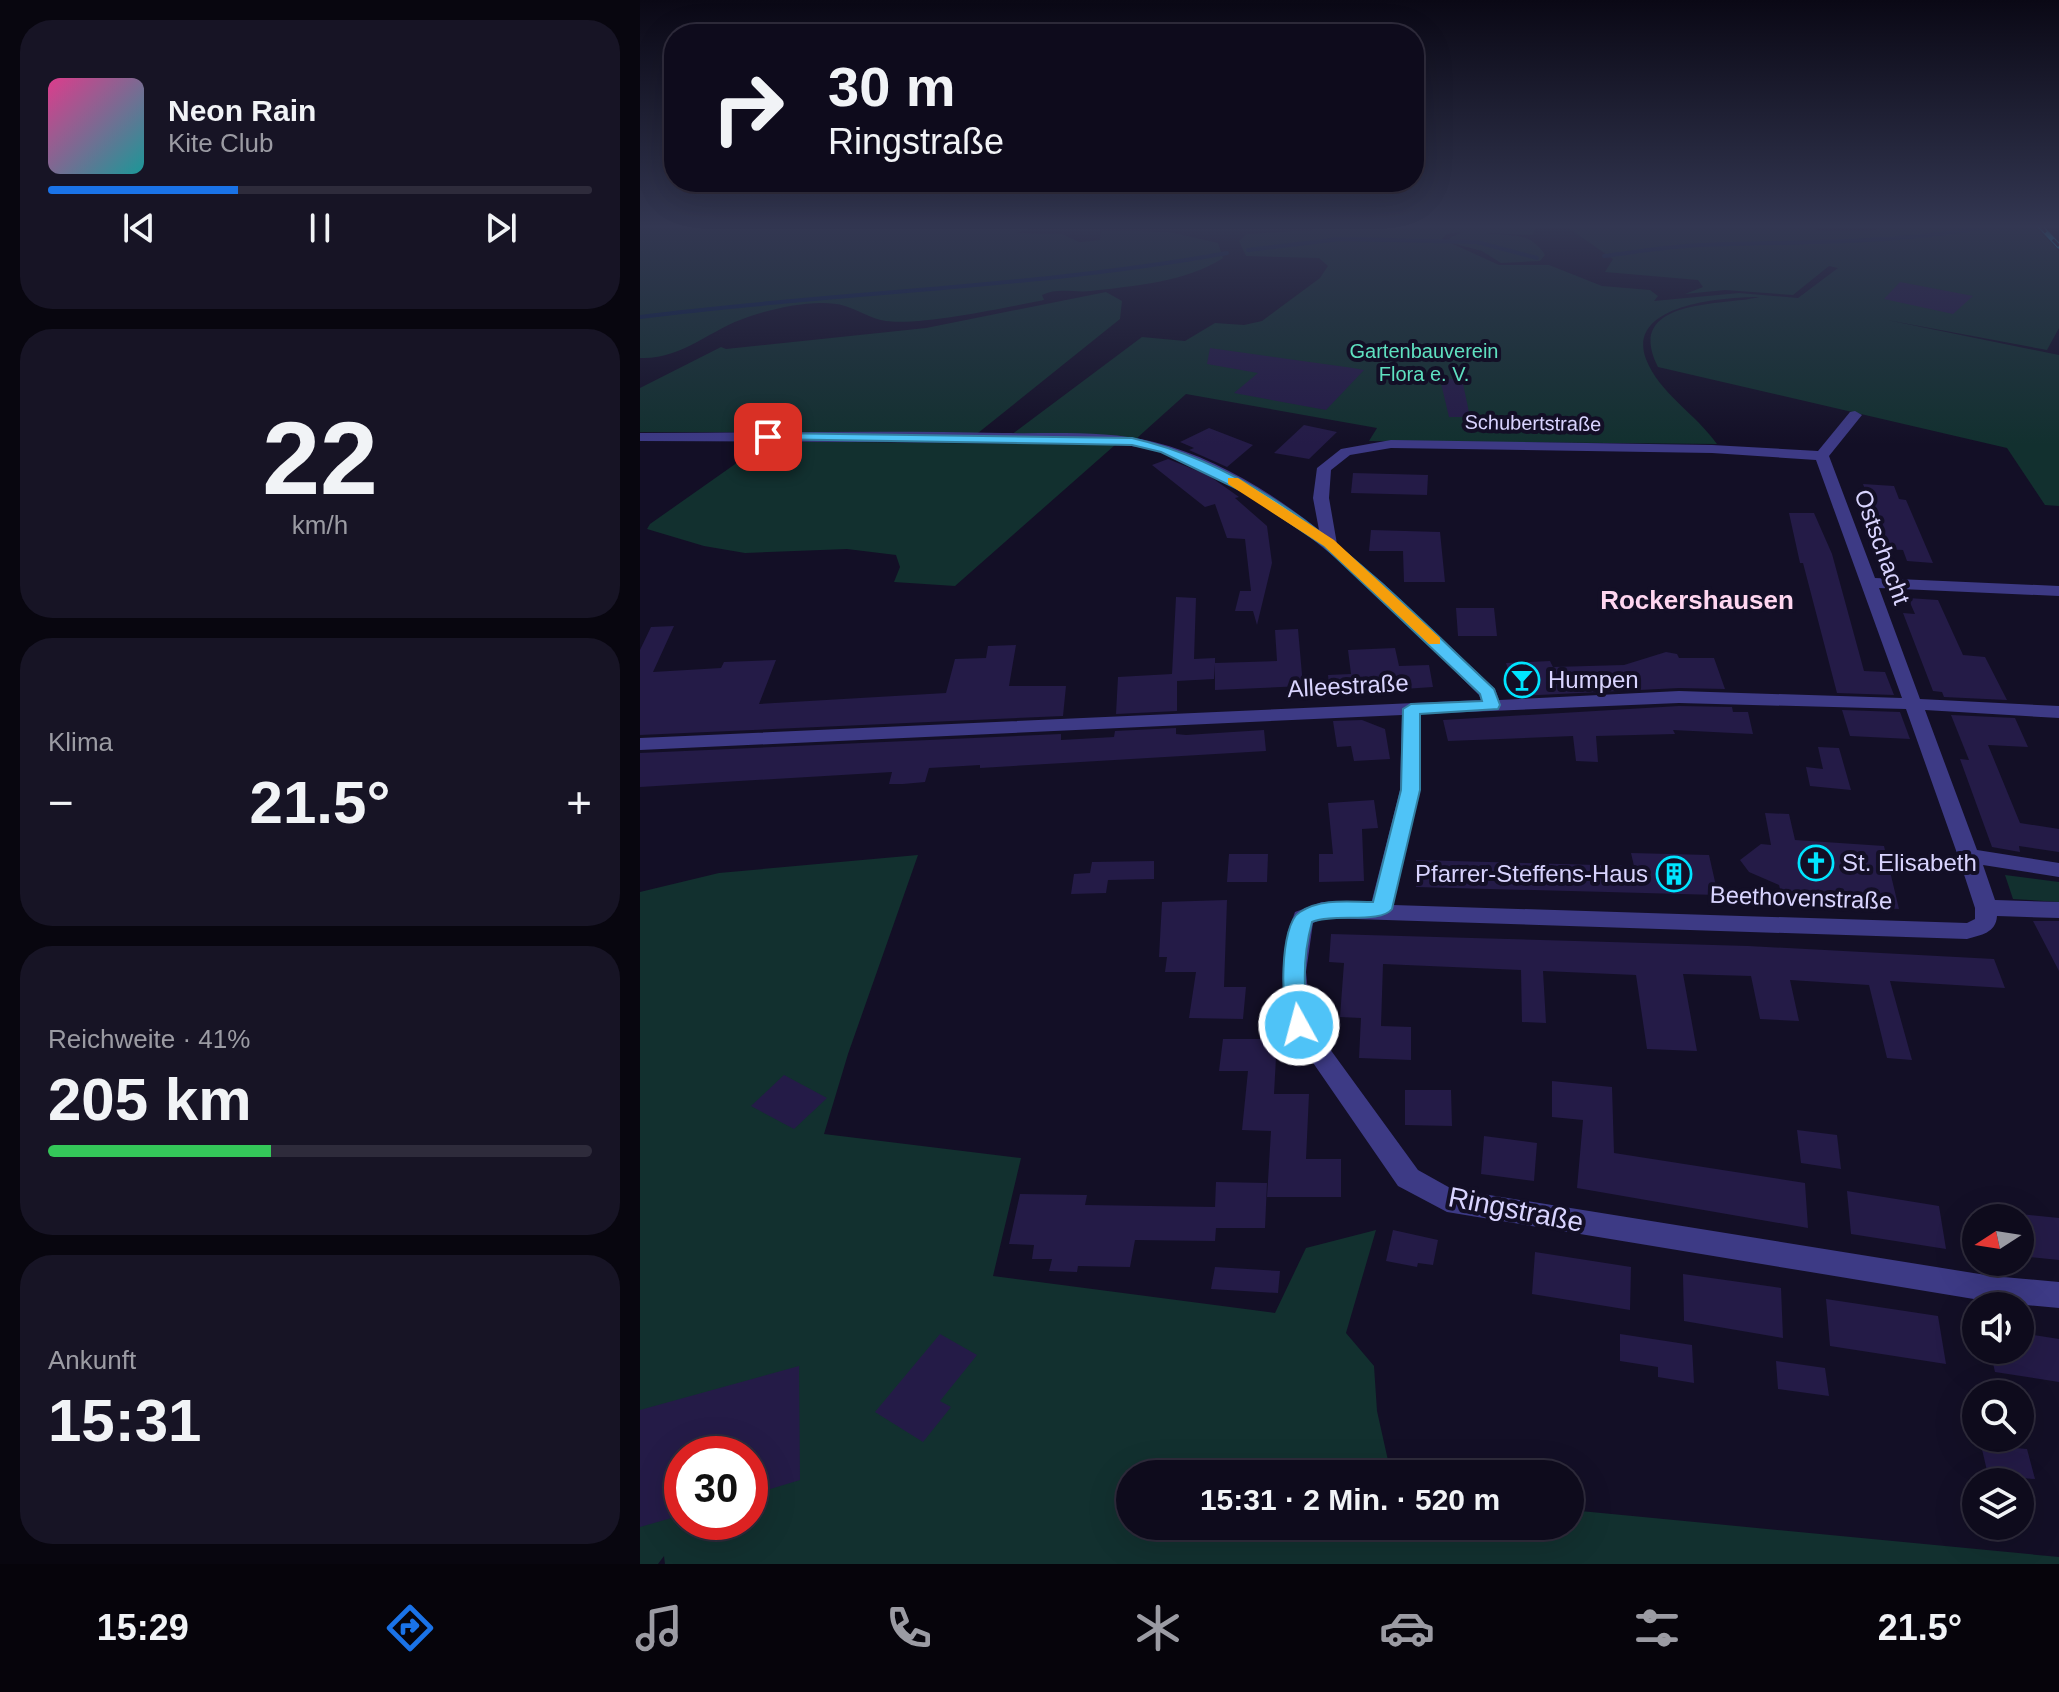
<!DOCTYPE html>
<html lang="de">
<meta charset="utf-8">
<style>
body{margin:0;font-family:Arial,sans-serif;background:#171425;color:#f1f3f6;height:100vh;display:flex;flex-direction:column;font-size:30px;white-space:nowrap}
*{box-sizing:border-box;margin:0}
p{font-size:26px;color:#9b9ba3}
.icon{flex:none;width:44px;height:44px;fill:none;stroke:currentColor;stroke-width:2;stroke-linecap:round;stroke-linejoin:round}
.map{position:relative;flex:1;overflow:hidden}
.details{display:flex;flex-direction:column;gap:20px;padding:20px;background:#08060f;width:640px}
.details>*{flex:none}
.banner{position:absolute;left:24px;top:24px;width:760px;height:168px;border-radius:32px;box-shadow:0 8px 32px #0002,0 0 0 2px #2e2b3b;background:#0e0b1c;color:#f1f3f6;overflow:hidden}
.needle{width:52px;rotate:258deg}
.controls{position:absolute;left:1322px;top:1204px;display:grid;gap:16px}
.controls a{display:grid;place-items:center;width:72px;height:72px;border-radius:50%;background:#0e0b1c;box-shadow:0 8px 32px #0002,0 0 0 2px #2e2b3b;font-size:40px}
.speed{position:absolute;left:24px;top:1436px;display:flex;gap:16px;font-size:40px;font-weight:700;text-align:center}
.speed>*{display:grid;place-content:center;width:104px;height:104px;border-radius:50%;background:#0e0b1c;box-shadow:0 8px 32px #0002,0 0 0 2px #2e2b3b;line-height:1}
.speed .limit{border:12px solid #d22;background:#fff;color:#111}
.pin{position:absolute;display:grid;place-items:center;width:68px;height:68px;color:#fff;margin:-34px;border-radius:16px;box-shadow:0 4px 12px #0006}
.me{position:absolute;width:88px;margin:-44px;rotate:353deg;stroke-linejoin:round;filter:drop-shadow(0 0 6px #0008)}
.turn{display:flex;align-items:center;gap:28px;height:168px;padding:0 32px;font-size:36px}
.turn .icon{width:104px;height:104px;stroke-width:2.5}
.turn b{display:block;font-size:56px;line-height:68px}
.big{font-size:60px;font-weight:600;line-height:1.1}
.details .widget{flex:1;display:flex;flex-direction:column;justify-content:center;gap:12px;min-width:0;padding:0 28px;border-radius:32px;background:#171425}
.details .dial{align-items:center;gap:0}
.dial b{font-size:104px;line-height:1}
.song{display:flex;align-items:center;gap:24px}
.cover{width:96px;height:96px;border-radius:12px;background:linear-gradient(135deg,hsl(330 70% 55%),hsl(180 70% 35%))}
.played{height:8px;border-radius:4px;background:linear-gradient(90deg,#1a73e8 35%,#2e2b3b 35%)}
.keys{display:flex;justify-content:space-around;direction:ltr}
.heat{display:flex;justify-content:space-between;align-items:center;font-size:44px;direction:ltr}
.charge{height:12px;border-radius:6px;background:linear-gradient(90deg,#34c759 41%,#2e2b3b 0)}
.trip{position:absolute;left:476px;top:1460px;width:468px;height:80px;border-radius:40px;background:#0e0b1c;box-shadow:0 8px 32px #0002,0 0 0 2px #2e2b3b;font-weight:600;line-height:80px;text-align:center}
.dock{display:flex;height:128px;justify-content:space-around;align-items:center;background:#06040b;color:#9b9ba3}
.dock .icon{width:56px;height:56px}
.dock .current{color:#1a73e8}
.dock b{font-size:36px;color:#f1f3f6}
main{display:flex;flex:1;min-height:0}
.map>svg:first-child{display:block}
.green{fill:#12302f;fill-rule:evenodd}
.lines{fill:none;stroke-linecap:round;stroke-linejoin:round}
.stream{stroke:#0a1f44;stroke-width:4}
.building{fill:#241b47}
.minor{fill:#3d3a85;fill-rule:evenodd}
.rail-casing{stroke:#00e5ff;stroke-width:5}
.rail{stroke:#130f26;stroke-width:3;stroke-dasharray:10;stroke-linecap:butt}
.route{fill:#4fc3f7;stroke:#337fa1;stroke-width:2}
.slow{fill:#f59e0b}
.labels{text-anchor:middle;stroke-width:8;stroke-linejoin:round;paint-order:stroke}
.far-park-label{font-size:20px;fill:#5fe0c0;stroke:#130f26}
.far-street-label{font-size:20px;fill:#d9d4ff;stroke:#130f26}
.street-label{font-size:24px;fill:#d9d4ff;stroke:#130f26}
.poi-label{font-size:24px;fill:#d9d4ff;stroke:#130f26;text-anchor:start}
.neighbourhood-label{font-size:26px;font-weight:bold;fill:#ffd6f0;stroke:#130f26}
.near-street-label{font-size:28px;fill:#d9d4ff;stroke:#130f26}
</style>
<main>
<section class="details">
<div class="widget">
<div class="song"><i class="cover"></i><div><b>Neon Rain</b><p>Kite Club</p></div></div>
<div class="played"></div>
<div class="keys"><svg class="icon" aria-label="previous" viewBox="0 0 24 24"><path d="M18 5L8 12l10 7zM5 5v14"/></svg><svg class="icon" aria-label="pause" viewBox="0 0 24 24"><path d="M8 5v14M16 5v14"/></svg><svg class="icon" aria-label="next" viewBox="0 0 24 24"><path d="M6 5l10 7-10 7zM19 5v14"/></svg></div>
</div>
<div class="widget dial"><b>22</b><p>km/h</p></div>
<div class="widget"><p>Klima</p>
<div class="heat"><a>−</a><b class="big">21.5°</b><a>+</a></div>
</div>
<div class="widget"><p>Reichweite · 41%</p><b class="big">205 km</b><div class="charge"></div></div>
<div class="widget"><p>Ankunft</p><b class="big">15:31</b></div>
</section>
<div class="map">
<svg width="1419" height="1564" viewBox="0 0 1419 1564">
<rect width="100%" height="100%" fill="#130f26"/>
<!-- green -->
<g class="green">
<path d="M0 225H401L376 233 422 234 439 242 460 240 461 230 529 232 578 243 583 258C547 282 493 286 451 291 433 293 418 287 402 295L404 300C368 307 279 326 246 321 232 319 218 310 205 306 179 298 134 308 108 317 71 329 41 360 0 358Z"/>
<path d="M677 225H897L893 235 844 233C869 237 890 230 905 255L900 261 861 263 842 251 808 242 811 237 823 232 806 234 802 239 859 265H909L962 286 1010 290 1018 296 1014 301 1099 293 1158 298 1198 268 1189 266 1153 295 1085 290 1045 294 1063 287 1058 280 965 272 973 259 924 225H1172L1178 231 1236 230 1240 225H1394L1419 251V328L1407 350 1247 320 1419 355V506L1405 505 1367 448 1018 367C982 297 1086 306 1119 297 1088 297 985 303 1006 359 1019 393 1056 414 1077 444L729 441 737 428 546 394 497 438 371 435 502 337 545 341 575 323 604 325 622 321 680 278 688 266 679 258 606 256 599 241 607 234 672 230Z"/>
<path d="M466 292 482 301 480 319 338 433 0 432V388L81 347 86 349 286 328Z"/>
<path d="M128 441 475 445 315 586 254 582 260 567 256 555 207 549 105 553 64 546 7 529 10 524Z"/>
<path d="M278 855 208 1054 184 1134 381 1158 353 1276 635 1313 666 1248 736 1230 706 1333 734 1366 737 1411 751 1474H490V1526H930V1510L1419 1557V1564H25L24 1556 18 1564H0V892L79 873ZM42 1454H110V1522H42Z"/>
<path d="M1365 875 1419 882V902L1373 899Z"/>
</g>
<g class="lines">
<!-- stream -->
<g class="stream">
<path d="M608 250 700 239 837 242 897 258"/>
<path d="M964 256C996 252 1029 246 1062 245 1162 241 1256 245 1355 225"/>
<path d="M0 317C195 292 394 288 587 253"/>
</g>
</g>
<!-- building -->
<g class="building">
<path d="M1260 282 1307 291 1333 296 1313 314 1244 299Z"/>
<path d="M570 348 713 368 724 370 686 410 594 393 618 373 567 364Z"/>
<path d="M800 379H822L830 417H809Z"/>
<path d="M664 425 697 432 669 459 634 453Z"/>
<path d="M569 428 613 445 587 467 549 450 554 448 540 442Z"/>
<path d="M528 459 568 475 599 497 595 498 627 526 632 563 617 625 613 611H595L600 591H611L605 539 587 538 575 504 565 507 512 465Z"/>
<path d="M713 473 788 475 787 495 711 493Z"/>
<path d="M1223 484 1254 486 1259 499 1266 500 1293 563 1267 561 1263 550 1246 549Z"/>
<path d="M1149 513H1174L1192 554 1224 671 1245 672 1254 695 1197 693 1163 563H1160Z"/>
<path d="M731 530 800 532 805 582H764L763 551H729Z"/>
<path d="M536 597 556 598 554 659 575 658V663L637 661 635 630 658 629 663 686 575 690V664L574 679 537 681V711L476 714 478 677 532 674Z"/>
<path d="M1268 598 1298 600 1323 655 1345 657 1367 700 1304 697 1302 692 1293 691 1263 613 1275 614Z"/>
<path d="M816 608H854L857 636H818Z"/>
<path d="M34 626 13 672 81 668 84 662 136 660 119 704 306 693 315 659 346 658 348 646 376 645 369 686H426L423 716 0 735V650L11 627Z"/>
<path d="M755 648 759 666 789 665 793 687 690 694 688 675 711 674 708 650Z"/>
<path d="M1026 652 1037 654 1039 658H1074L1085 689 1039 688 877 696 866 663 910 661 913 667 984 665Z"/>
<path d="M1039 706 1092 707 1093 712H1108L1113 734 1033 730 1035 734 956 736 958 762 936 761 933 736 808 741 803 720Z"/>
<path d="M1202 710 1260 712 1270 739 1210 736Z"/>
<path d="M1311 715 1375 718 1388 747 1348 745 1380 823 1419 829V852L1379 846 1380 852 1352 847 1320 759 1329 760Z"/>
<path d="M722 720 745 729 750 759 714 761 711 746 697 747 693 721Z"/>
<path d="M536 728V734L546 735 624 730 626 751 340 768V765L289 768 285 782 263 784H249L252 772 0 787V753L421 734V740L474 737 475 731Z"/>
<path d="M1178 747 1199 748 1211 790 1170 786 1166 767 1183 769Z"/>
<path d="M734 800 738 828 722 829 724 881 679 882V854H693L688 803Z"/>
<path d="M1125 813 1149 814 1155 840 1244 846 1259 909 1227 907 1224 898 1141 893 1139 885 1109 872 1100 860 1121 844 1131 845Z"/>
<path d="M991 853 1069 855 1078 895 776 887V860L994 866Z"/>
<path d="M589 854H628L627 882H587Z"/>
<path d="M514 861V879L468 880 466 893 431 894 434 874 450 873 452 862Z"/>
<path d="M587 900 584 987H606L603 1019 549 1018 556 972H525L527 957H519L522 902Z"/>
<path d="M1393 921H1419V971Z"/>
<path d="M691 934 1108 946 1354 959 1365 988 1250 981 1272 1060 1247 1058 1229 985 1150 980 1159 1021 1120 1019 1111 976 1043 974 1057 1051 1007 1049 996 975 903 971 906 1023 882 1022 881 970 743 964 741 1026 771 1027V1060L719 1058 721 1018 700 1017 704 963 689 962Z"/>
<path d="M583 1039H637L634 1094H669L666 1159H701V1197H627L631 1131 602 1130 608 1071H579Z"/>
<path d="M144 1075 187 1098 154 1129 111 1106Z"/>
<path d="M912 1081 972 1087 974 1153 1165 1183 1168 1228 937 1188 943 1120 912 1117Z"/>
<path d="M765 1090H811L812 1126 765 1125Z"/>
<path d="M1157 1130 1197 1135 1201 1169 1161 1163Z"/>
<path d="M844 1136 897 1143 894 1181 841 1174Z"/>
<path d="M576 1182 627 1183 625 1228H576L575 1241 495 1240 490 1267 438 1266 437 1272 409 1271 412 1259H392L394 1245 369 1244 380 1194 447 1195 445 1205 575 1207Z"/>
<path d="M1207 1191 1299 1206 1306 1249 1211 1234Z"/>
<path d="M1380 1214 1419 1218V1260L1380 1256Z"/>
<path d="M753 1230 798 1240 793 1265 778 1263 777 1267 746 1261Z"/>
<path d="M895 1252 991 1267 990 1310 892 1294Z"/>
<path d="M575 1267 640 1271 638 1293 571 1289Z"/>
<path d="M1043 1274 1141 1288 1143 1338 1044 1321Z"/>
<path d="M1186 1299 1298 1316 1306 1364 1190 1346Z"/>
<path d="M1380 1333 1419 1339V1382L1355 1372 1350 1350H1380Z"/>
<path d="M300 1334 337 1355 300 1401 311 1407 283 1442 235 1412Z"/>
<path d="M980 1334 1052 1345 1054 1383 1018 1377V1367L980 1361Z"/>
<path d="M1136 1361 1185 1368 1189 1396 1138 1389Z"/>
<path d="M159 1366 160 1480 110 1495V1454H42V1515L0 1527V1410Z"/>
<path d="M1341 1445 1387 1449 1395 1479 1348 1475Z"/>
</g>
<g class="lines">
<!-- minor -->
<path class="minor" d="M1215 411 1222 415 1189 456 1235 578 1419 586V596L1239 588 1280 699 1419 706V718L1285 710 1337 850 1419 863V877L1343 865 1355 900 1419 902V918L1357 916C1356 933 1341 935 1327 939L684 918 673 923 666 972 671 1023 778 1170 812 1189 1352 1276 1419 1282V1308L1352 1302 807 1212 758 1186 647 1025 643 972 648 931 655 912 682 902 731 904 760 790 762 715 0 750V738L841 700 839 695C754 610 628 477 508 449 486 444 463 443 440 443L0 441V433C121 433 242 430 363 433 413 434 466 430 514 442 574 457 631 492 679 530L673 498 677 468 701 449 751 440 1072 445 1178 451 1210 412ZM751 448 1072 453 1176 460 1262 698 1039 691 859 700 855 689 744 584 697 544 689 498 691 470 710 455ZM1039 703 1266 709 1318 856 1335 908V919L1327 923 753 905 780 790V714Z"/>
<!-- rail casing -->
<g class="rail-casing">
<path id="rail" d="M1399 225 1419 246"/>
</g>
<!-- rail -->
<use href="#rail" class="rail"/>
</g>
<!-- sky -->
<linearGradient id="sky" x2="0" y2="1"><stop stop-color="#0a0815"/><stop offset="0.51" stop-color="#333752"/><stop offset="1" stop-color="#333752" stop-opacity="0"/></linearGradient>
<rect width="1419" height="444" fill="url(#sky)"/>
<!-- route -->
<path class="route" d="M128 433 492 438C641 472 747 589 854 689L860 705 858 709 780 714V790L752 909C741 924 693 913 672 922 663 955 663 992 670 1025L667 1031H651C640 1011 639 924 660 912 682 898 708 902 733 902L761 790 763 709 771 704 842 701 840 694 684 546 606 493 521 452 492 445 439 444 124 439V434Z"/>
<!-- slow -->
<path class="slow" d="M588 478H598L694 540 800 638V644H789L684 546 588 484Z"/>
<!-- icons -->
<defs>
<g id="bar-ring" transform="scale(1.8)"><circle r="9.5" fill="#130f26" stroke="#00e5ff" stroke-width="1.5"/><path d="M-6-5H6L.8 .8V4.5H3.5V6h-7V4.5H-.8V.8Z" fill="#00e5ff"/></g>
<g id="church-ring" transform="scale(1.8)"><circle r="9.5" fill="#130f26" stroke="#00e5ff" stroke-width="1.5"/><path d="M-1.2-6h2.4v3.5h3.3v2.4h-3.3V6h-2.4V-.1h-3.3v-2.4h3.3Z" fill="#00e5ff"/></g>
<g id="building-ring" transform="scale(1.8)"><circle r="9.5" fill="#130f26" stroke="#00e5ff" stroke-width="1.5"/><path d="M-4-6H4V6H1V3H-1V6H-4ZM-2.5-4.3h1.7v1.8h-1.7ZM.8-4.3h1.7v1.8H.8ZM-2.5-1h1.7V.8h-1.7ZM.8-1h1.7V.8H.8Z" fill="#00e5ff"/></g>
</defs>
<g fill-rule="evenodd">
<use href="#bar-ring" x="882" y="680"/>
<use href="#church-ring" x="1176" y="863"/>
<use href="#building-ring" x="1034" y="874"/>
</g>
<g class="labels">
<!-- far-park labels -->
<g class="far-park-label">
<text x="784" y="358">Gartenbauverein<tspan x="784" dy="23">Flora e. V.</tspan></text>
</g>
<!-- far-street labels -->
<g class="far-street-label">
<text transform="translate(893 423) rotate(1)" y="7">Schubertstraße</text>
</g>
<!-- street labels -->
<g class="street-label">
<text transform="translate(1242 547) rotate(70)" y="8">Ostschacht</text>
<text transform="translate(708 686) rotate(-3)" y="8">Alleestraße</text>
<text transform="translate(1161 898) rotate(2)" y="8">Beethovenstraße</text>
</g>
<!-- poi labels -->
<g class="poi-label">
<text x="908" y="688">Humpen</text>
<text x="1202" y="871">St. Elisabeth</text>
<text x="1008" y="882" text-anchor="end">Pfarrer-Steffens-Haus</text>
</g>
<!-- neighbourhood labels -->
<g class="neighbourhood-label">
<text x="1057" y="609">Rockershausen</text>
</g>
<!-- near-street labels -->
<g class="near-street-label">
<text transform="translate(876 1209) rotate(11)" y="10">Ringstraße</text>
</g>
</g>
</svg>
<div class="controls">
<a><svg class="needle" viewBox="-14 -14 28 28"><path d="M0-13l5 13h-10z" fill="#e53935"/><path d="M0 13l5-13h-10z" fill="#9b9ba3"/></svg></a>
<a><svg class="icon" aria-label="sound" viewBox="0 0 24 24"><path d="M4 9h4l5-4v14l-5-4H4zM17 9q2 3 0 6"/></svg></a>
<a><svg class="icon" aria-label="search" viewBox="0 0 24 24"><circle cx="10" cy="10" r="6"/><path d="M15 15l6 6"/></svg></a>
<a><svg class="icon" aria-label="layers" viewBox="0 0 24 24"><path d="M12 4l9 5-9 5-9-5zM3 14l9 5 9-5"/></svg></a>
</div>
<div class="speed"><div class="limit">30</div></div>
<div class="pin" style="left:128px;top:437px;background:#d93025"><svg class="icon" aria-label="arrive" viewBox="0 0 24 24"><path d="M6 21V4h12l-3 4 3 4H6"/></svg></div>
<svg class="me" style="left:659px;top:1025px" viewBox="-20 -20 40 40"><circle r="17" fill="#4fc3f7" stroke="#fff" stroke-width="3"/><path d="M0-11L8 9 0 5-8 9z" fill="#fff"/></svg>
<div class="trip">15:31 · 2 Min. · 520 m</div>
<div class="banner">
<div class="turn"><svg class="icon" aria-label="right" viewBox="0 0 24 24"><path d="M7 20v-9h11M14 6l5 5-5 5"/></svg><div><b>30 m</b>Ringstraße</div></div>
</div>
</div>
</main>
<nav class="dock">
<b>15:29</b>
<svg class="icon current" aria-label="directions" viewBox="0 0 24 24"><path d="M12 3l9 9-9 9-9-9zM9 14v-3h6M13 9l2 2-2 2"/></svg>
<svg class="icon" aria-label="music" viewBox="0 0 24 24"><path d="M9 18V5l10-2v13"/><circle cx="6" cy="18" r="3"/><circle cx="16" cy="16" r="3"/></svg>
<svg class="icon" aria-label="phone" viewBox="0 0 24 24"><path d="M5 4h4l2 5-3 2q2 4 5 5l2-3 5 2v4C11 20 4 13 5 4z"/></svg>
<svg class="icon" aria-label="climate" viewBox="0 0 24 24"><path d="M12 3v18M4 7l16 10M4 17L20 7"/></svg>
<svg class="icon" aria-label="car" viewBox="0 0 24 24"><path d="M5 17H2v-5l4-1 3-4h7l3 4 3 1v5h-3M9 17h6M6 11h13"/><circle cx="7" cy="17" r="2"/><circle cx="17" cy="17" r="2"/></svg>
<svg class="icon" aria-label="filters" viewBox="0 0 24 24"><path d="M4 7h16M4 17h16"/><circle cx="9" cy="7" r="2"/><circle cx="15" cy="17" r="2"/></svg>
<b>21.5°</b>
</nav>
